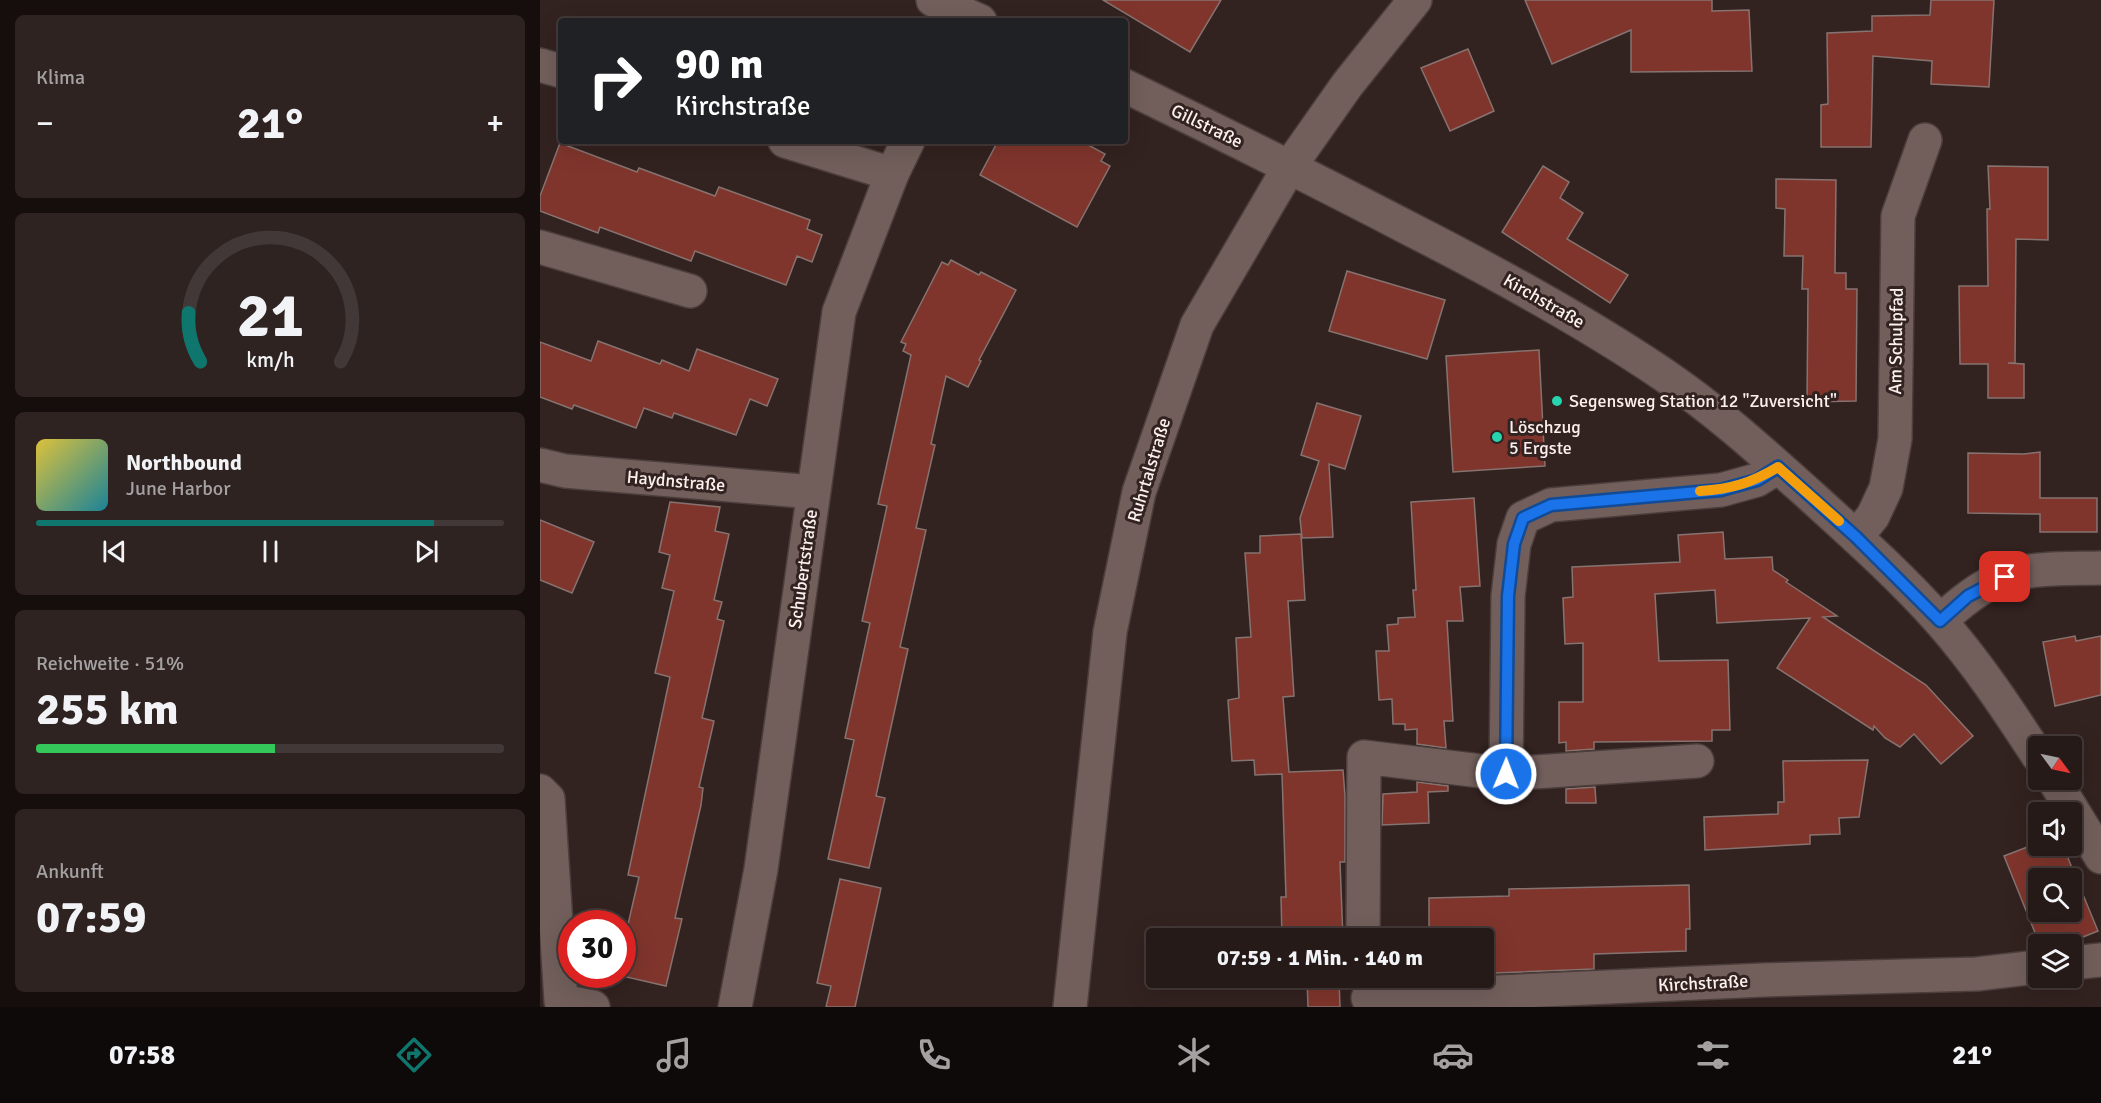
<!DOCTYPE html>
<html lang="de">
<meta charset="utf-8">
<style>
body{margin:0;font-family:Signika,sans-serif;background:#2e2321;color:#f1f3f6;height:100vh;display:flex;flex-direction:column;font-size:22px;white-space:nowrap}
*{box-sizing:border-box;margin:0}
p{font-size:20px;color:#a4a1a2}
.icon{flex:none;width:33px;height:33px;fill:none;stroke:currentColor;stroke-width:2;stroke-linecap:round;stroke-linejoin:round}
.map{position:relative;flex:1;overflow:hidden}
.panel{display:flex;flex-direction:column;gap:15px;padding:15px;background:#150e0d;width:540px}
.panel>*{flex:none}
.hud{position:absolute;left:18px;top:18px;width:570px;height:126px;border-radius:6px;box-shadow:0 6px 24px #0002,0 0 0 2px #423837;background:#202124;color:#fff;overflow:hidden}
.needle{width:39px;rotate:123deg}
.controls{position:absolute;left:1488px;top:736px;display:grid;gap:12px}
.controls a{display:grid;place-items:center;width:54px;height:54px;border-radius:6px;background:#261a18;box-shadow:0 6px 24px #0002,0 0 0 2px #423837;font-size:30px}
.speed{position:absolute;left:18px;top:910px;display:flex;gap:12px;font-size:30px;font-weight:700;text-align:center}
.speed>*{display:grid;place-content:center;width:78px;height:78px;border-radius:50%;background:#261a18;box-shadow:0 6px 24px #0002,0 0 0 2px #423837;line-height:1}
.speed .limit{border:9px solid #d22;background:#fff;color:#111}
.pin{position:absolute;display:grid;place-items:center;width:51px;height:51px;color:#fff;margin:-26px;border-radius:12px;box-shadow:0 3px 9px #0006}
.me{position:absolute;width:66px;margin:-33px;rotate:1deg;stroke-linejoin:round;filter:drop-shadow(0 0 4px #0008)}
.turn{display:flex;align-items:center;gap:21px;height:126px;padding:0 18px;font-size:27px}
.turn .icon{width:78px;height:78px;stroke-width:2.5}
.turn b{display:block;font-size:42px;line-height:51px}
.big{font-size:45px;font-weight:800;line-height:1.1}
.panel .widget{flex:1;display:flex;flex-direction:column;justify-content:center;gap:9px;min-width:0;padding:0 21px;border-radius:9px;background:#2e2321}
.panel .dial{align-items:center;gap:0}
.dial svg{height:156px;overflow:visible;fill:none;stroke:#423837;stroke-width:7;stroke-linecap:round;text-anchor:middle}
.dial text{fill:#f1f3f6;stroke:none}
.song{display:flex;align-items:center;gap:18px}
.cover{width:72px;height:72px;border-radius:9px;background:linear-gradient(135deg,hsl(50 70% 55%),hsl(190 70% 35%))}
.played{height:6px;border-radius:3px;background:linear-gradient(90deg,#0f766e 85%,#423837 85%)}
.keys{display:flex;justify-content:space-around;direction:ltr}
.heat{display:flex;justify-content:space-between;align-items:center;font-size:33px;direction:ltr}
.charge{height:9px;border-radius:4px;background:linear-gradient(90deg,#34c759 51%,#423837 0)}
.trip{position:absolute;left:606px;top:928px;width:348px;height:60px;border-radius:6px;background:#261a18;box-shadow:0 6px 24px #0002,0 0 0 2px #423837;font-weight:800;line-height:60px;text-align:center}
.tab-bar{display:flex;height:96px;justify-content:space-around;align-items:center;background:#0f0a0a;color:#a4a1a2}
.tab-bar .icon{width:42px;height:42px}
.tab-bar .active{color:#0f766e}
.tab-bar b{font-size:27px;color:#f1f3f6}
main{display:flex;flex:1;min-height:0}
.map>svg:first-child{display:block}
.building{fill:#7f352c;stroke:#867370;stroke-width:1.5;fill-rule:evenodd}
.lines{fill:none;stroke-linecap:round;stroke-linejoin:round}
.minor-casing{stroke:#4b3e3b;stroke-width:36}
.secondary-casing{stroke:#4b3e3b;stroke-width:36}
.minor{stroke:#725f5c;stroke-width:33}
.secondary{stroke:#725f5c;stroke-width:33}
.route-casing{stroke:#114b97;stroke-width:15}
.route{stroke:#1a73e8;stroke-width:10}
.slow{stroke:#f59e0b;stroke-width:10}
.poi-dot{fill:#26d5ae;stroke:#322220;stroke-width:2}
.labels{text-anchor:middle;stroke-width:6;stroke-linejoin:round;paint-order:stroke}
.street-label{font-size:18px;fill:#fbf0ee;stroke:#322220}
.poi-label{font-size:18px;fill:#fbf0ee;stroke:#322220;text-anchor:start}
</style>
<main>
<section class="panel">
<div class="widget"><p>Klima</p>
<div class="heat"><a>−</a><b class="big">21°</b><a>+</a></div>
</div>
<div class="widget dial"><svg viewBox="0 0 100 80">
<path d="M14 69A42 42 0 1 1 86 69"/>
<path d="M14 69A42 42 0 0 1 8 44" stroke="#0f766e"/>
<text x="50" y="56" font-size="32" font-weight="700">21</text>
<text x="50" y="72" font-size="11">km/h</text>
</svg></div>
<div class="widget">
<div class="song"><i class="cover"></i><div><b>Northbound</b><p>June Harbor</p></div></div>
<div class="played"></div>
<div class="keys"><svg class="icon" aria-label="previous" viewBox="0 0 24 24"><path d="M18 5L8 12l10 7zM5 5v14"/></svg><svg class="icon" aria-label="pause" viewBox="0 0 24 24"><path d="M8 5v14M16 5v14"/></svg><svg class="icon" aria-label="next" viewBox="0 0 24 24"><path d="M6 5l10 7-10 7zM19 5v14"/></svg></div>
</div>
<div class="widget"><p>Reichweite · 51%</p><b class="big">255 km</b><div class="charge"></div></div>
<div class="widget"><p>Ankunft</p><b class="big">07:59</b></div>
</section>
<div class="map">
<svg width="1561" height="1007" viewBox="0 0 1561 1007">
<rect width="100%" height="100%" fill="#322220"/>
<!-- building -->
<g class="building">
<path d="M563 0H681L650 52Z"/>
<path d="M985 0H1172V11L1209 10 1212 71 1091 72V30L1012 64Z"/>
<path d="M1391 0H1454L1449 87 1391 84 1392 61 1333 56 1331 147H1281V105L1288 104 1287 33 1332 31V16L1390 15Z"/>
<path d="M928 49 954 111 910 131 881 68Z"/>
<path d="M458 141H541L565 154 561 161 570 166 537 227 440 175Z"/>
<path d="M20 143 97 172 99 168 175 196 179 187 270 220 267 229 282 235 272 262 257 256 246 285 155 251 151 261 60 227 58 233 0 211V196Z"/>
<path d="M1003 166 1029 182 1020 198 1043 213 1027 239 1088 275 1070 303 962 232Z"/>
<path d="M1448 166 1508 167V240L1476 239 1475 363H1468L1484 364V398H1448V364H1420L1419 286H1448L1447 209H1450Z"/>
<path d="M1236 179 1296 180 1295 273H1306V289H1317L1316 401 1267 402 1268 289H1262L1263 256H1244L1245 209 1236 208Z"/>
<path d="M411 260 439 275 441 272 476 290 439 360 441 361 428 387 406 376 391 444 395 445 376 528 386 530 360 647 368 649 336 796 345 798 329 868 288 859 314 740 305 738 330 623 322 621 347 506 338 504 371 355 363 351 366 344 361 342 402 262 408 265Z"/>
<path d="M807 271 905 300 887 359 789 331Z"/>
<path d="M58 341 120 364 122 360 149 371 157 349 238 379 227 406 210 399 196 435 134 413 132 418 104 408 96 428 34 405 32 409 0 397V342L51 361Z"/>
<path d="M999 350 1005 466 913 472 906 356Z"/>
<path d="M777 403 821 416 805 469 789 464 793 537 762 538 760 518 779 461 761 455Z"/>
<path d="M1500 452V498H1557V532H1500V514L1428 513V453L1484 454Z"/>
<path d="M934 498 940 586 920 587 923 621H907L913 721H904L906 748 877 744V729L865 730V724H853L852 699 839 700 836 651H849L847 625 858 624V618L875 617 873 590H876L871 502Z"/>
<path d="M130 502 180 507 175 531 189 534 174 600 182 602 177 619 184 621 162 718 174 721 159 787 163 788 161 805 135 918 142 919 126 986 82 976V950L99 877 88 875 130 677 115 673 134 591 122 588 130 555 119 552Z"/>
<path d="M0 520 54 542 32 593 0 580Z"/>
<path d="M1183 532 1185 559 1232 557 1233 570 1248 580 1246 582 1297 616 1283 617 1386 685 1433 736 1401 764 1374 734 1360 747 1345 738 1334 726 1333 730 1237 668 1270 618 1177 623 1175 590 1115 594 1119 661 1188 660 1190 730H1172V741L1054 742V749L1026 751V742L1019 743V702H1043V643L1025 644 1023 598 1033 597 1032 567 1140 562 1138 535Z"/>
<path d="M761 534 765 600 748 601 754 696 743 697 749 772 803 770 805 796V862H800L803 939H742L741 897H746L742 774 715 775 714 760 692 761 688 700 699 698 696 638 711 637 705 553H720V536Z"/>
<path d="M1535 636 1536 641 1561 636V695L1515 706 1503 642Z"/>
<path d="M1328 760 1319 817 1299 818 1300 834 1270 835V844L1165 850 1164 817 1238 814V802H1244L1243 761Z"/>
<path d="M877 782 908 786V791L888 792 889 823 842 825 843 794 877 792Z"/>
<path d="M1055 787 1056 803H1026V789Z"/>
<path d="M1490 846H1523L1558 931 1523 945H1500L1464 856ZM1498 879H1532V912H1498Z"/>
<path d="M300 879 341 888 315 1007H286L291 986 277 983Z"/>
<path d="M1149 885 1150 929H1146V951L1054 954V969L955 973 954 939H889V898L969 896V889Z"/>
<path d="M767 978H799L800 1007H768Z"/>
</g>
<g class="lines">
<!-- minor casing -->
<g class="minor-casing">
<g id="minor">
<path d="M393 0 440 21"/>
<path d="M0 65 21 71"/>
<path d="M585 86C682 133 778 181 874 231 960 275 1044 321 1124 375 1177 411 1224 454 1271 496 1315 536 1360 576 1400 621 1437 663 1468 710 1498 756"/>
<path d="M245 141 352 174"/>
<path d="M0 247 150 291"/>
<path d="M0 465 25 471 273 492"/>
<path d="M1316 537 1333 516 1346 488 1355 439 1358 216 1385 140"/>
<path d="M1400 621C1419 604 1440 586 1464 577 1491 567 1532 569 1561 568"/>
<path d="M966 774 1157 761"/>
<path d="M1514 780 1561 857"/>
<path d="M0 791 8 799 21 1001 53 1007"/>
<path d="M823 939 824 757 966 774 968 596 974 544 983 518 1011 505 1181 490 1217 480 1238 467"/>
<path d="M1532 963 1561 960"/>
<path d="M828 998 1223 980 1437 974 1498 967"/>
<path d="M195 1007 221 869 299 312 352 174 368 141"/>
</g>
</g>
<!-- secondary casing -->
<g class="secondary-casing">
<path id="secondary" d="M530 1007 570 632 599 492 657 325 750 166 807 85 875 0"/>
</g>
<!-- minor -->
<use href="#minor" class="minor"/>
<!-- secondary -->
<use href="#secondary" class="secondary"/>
</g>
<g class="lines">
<!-- route casing -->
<g class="route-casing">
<path id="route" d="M966 774 968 596 974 544 983 518 1011 505 1181 490 1217 480 1238 467 1316 537 1400 621 1428 596 1465 577"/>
</g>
<!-- route -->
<use href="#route" class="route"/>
<!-- slow -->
<path class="slow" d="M1160 491C1192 489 1211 483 1238 467L1299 521"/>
</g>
<!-- markers -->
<g class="poi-dot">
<circle cx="1017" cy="401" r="6"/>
<circle cx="957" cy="437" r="6"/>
</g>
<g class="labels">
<!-- street labels -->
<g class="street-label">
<text transform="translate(667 126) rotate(26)" y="6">Gillstraße</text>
<text transform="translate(1004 301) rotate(30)" y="6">Kirchstraße</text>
<text transform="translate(1356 341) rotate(-89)" y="6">Am Schulpfad</text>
<text transform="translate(609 470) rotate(-73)" y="6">Ruhrtalstraße</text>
<text transform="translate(136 481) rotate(5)" y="6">Haydnstraße</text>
<text transform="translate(263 569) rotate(-82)" y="6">Schubertstraße</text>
<text transform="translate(1163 983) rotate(-3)" y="6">Kirchstraße</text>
</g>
<!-- poi labels -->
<g class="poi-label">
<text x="1029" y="407">Segensweg Station 12 "Zuversicht"</text>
<text x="969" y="433">Löschzug<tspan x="969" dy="21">5 Ergste</tspan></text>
</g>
</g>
</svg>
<div class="controls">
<a><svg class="needle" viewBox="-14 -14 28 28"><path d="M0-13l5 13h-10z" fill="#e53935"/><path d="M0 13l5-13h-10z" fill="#a4a1a2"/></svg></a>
<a><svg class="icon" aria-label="sound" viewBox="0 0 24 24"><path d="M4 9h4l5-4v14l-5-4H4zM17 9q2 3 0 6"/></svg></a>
<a><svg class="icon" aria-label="search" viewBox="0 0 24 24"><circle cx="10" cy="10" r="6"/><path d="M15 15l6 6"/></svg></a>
<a><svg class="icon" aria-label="layers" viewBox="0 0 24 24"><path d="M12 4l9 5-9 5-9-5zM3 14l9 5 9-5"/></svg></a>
</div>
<div class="speed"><div class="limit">30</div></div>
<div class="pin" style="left:1465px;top:577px;background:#d93025"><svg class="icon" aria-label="arrive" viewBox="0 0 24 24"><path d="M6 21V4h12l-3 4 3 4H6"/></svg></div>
<svg class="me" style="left:966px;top:774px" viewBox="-20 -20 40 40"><circle r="17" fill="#1a73e8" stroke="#fff" stroke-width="3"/><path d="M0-11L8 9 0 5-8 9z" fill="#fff"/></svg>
<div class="trip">07:59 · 1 Min. · 140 m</div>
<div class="hud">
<div class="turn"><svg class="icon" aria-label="right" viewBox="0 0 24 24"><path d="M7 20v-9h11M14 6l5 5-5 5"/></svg><div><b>90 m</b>Kirchstraße</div></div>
</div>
</div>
</main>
<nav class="tab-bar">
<b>07:58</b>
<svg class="icon active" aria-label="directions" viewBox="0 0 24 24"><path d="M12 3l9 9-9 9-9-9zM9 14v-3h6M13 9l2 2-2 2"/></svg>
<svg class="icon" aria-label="music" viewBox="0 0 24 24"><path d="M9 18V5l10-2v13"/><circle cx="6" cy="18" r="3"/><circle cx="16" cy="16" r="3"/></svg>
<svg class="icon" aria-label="phone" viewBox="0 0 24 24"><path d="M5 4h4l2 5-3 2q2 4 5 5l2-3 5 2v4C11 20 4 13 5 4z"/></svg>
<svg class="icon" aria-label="climate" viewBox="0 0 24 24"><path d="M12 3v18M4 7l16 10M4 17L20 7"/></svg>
<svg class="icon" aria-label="car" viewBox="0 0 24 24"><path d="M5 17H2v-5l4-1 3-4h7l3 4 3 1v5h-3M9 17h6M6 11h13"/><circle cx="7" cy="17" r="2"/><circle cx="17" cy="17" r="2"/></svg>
<svg class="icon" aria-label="filters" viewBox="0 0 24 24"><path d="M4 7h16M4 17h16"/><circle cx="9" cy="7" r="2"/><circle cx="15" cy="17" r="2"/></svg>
<b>21°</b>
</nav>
